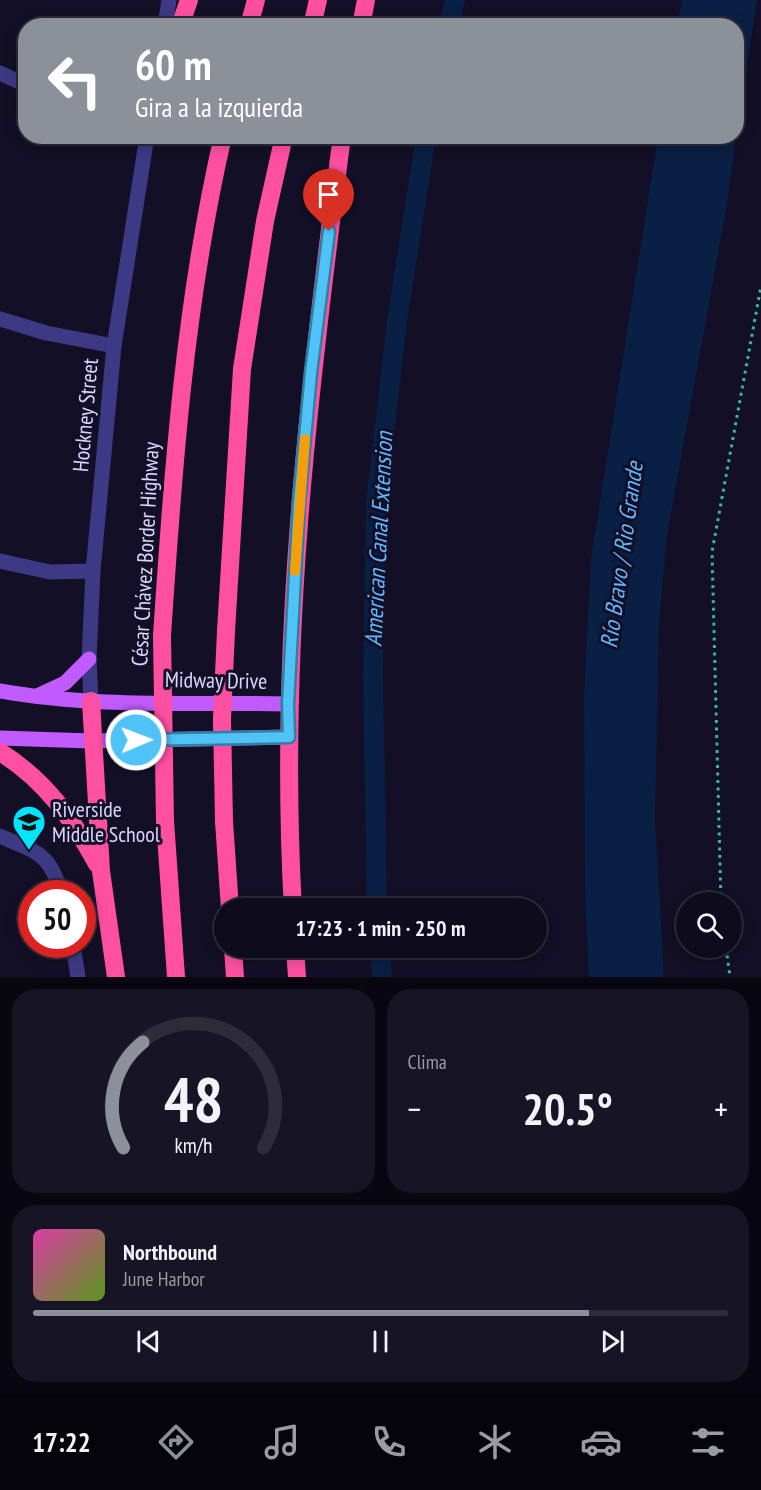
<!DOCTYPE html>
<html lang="es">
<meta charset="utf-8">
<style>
body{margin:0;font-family:"PT Sans Narrow",sans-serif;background:#171425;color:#f1f3f6;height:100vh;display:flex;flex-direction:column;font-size:22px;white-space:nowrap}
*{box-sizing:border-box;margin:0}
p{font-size:20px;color:#9b9ba3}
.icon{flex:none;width:33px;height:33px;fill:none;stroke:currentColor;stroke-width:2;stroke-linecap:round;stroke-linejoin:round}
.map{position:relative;height:977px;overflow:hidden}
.details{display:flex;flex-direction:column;gap:12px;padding:12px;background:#08060f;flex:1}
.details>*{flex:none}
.guide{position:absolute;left:18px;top:18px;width:726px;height:126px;border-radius:24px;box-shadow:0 3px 15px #0003,0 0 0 2px #2e2b3b;background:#8c9099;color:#fff;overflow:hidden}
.controls{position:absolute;left:676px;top:892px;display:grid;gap:12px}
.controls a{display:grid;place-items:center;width:66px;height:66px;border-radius:50%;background:#0e0b1c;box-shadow:0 3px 15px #0003,0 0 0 2px #2e2b3b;font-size:30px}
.speed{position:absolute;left:18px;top:880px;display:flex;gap:12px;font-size:30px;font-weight:700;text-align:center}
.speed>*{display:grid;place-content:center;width:78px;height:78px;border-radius:50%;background:#0e0b1c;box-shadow:0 3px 15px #0003,0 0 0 2px #2e2b3b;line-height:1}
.speed .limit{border:9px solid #d22;background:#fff;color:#111}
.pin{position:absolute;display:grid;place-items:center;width:51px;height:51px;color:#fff;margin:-62px -26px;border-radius:50% 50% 50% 0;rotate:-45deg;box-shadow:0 0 6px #0007}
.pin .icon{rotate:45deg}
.me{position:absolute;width:66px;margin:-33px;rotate:89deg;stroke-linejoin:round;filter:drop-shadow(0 0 4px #0008)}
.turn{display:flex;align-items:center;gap:21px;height:126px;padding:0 18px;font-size:27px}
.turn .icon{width:78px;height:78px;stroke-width:2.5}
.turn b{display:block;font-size:42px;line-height:51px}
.big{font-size:45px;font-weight:700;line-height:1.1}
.details .tile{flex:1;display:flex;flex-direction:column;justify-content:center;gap:9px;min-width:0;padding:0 21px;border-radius:24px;background:#171425}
.details .dial{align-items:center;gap:0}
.dial svg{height:156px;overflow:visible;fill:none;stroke:#2e2b3b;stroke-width:7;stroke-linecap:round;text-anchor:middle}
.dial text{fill:#f1f3f6;stroke:none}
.song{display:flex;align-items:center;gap:18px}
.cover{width:72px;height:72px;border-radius:9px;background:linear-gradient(135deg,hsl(320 70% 55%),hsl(90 70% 35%))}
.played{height:6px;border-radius:3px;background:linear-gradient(90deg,#8c9099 80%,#2e2b3b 80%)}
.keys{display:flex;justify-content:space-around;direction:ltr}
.heat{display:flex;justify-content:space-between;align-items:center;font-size:33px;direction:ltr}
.details .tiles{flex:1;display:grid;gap:12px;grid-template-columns:1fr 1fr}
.tile:last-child{grid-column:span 2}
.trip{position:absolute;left:214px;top:898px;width:333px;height:60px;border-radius:30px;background:#0e0b1c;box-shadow:0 3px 15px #0003,0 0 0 2px #2e2b3b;font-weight:700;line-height:60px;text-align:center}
.tabs{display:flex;height:96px;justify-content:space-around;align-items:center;background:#06040b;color:#9b9ba3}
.tabs .icon{width:42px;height:42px}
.tabs .current{color:#8c9099}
.tabs b{font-size:27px;color:#f1f3f6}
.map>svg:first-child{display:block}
.water{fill:#0a1f44}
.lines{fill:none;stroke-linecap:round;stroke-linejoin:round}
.canal{stroke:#0a1f44;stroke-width:20}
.path{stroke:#2fb8b0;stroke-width:3;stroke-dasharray:3 4.5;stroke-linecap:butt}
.minor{stroke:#3d3a85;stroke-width:15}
.major{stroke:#c25bff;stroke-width:15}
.highway{stroke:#ff4fa3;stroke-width:18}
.highway-bridge{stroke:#ff4fa3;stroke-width:18}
.route-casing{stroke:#337fa1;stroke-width:15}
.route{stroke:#4fc3f7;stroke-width:10}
.slow{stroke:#f59e0b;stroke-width:10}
.labels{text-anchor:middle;stroke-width:6;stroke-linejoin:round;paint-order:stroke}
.street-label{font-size:22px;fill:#d9d4ff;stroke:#130f26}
.poi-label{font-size:22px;fill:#d9d4ff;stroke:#130f26;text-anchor:start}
.water-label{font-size:24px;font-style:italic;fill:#62b6ff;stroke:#130f26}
</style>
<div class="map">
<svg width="761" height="977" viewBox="0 0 761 977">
<rect width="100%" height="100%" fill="#130f26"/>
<!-- water -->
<g class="water">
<path d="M682 0H757L737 134 736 26 677 25Z"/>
<path d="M658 137H736L727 204 667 535 659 622 655 819 664 977H589L585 893 584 695 591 559Z"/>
</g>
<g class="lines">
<!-- canal -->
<g class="canal">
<path d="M449 26 455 0"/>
<path d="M377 909 373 674 376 503 397 321 426 136"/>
<path d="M380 948 382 977"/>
</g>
<!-- path -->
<g class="path">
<path d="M721 903 712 552 761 286"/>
<path d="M726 948 730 977"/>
</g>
<!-- minor -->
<g class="minor">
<path d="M165 26 169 0"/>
<path d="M0 73 26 85"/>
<path d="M0 319 46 333 114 346"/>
<path d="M0 561 50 572 93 571"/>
<path d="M91 701 89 659 93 571 114 346 147 136"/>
<path d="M0 836C36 852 51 853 61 894"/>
<path d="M73 945 78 977"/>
</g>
<!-- major -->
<g class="major">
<path d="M0 691C94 708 193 702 288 704"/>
<path d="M37 696 65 683 89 659"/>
<path d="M0 738 92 741 289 737"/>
</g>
<!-- highway -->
<g class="highway">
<path d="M180 26 189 0"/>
<path d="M249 26 256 0"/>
<path d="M312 26 318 0"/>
<path d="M361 26 366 0"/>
<path d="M226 631 242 369 265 221 284 136"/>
<path d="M162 636C173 468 185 301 223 136"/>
<path d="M91 701 101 871 116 977"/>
<path d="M0 752C45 780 72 818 97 864"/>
<path d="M165 821 176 977"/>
<path d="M224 821 230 909"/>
<path d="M293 909C278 648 308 394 342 136"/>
<path d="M233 948 235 977"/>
<path d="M295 948 297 977"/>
</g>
<!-- highway-bridge -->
<g class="highway-bridge">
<path d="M162 636 165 821"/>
<path d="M224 821 222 719 226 631"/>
</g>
</g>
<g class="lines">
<!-- route casing -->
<g class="route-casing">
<path id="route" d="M136 740 289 737 288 704 299 503 311 373 329 231"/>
</g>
<!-- route -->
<use href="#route" class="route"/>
<!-- slow -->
<path class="slow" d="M295 571 305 439"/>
</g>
<!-- icons -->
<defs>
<g id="school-pin" transform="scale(1.725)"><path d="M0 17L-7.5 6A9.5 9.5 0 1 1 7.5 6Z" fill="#00e5ff" stroke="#130f26"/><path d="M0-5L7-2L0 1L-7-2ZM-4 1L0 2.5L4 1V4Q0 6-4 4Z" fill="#111"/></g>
</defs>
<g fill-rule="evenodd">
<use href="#school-pin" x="29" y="822"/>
</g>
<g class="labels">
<!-- street labels -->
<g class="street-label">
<text transform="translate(85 415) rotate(-85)" y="8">Hockney Street</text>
<text transform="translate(145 554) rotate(-87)" y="8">César Chávez Border Highway</text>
<text transform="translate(216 680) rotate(1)" y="8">Midway Drive</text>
</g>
<!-- poi labels -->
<g class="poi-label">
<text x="52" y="817">Riverside<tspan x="52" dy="25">Middle School</tspan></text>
</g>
<!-- water labels -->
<g class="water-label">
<text transform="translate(379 539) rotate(-87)" y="8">American Canal Extension</text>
<text transform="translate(622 555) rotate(-82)" y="8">Río Bravo / Rio Grande</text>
</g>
</g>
</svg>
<div class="controls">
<a><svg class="icon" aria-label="search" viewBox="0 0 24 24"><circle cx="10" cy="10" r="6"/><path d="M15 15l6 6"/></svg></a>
</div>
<div class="speed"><div class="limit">50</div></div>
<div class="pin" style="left:329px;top:231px;background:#d93025"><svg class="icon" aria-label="arrive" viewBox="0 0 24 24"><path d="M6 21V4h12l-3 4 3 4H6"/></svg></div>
<svg class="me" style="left:136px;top:740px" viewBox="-20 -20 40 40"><circle r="17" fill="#4fc3f7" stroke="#fff" stroke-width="3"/><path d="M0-11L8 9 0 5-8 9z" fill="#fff"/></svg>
<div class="trip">17:23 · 1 min · 250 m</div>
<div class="guide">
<div class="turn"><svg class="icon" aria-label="left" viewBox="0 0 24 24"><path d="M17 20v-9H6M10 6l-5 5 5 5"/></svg><div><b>60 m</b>Gira a la izquierda</div></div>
</div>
</div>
<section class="details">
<div class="tiles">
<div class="tile dial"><svg viewBox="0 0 100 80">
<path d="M14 69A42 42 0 1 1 86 69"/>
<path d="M14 69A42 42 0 0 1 24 15" stroke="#8c9099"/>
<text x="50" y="56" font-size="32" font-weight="700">48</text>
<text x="50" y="72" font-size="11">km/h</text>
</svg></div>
<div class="tile"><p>Clima</p>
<div class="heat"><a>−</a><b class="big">20.5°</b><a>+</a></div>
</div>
<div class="tile">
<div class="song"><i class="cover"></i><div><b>Northbound</b><p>June Harbor</p></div></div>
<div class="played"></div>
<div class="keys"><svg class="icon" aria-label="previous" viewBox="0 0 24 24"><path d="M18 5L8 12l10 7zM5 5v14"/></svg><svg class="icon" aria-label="pause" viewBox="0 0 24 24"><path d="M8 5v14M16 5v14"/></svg><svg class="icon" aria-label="next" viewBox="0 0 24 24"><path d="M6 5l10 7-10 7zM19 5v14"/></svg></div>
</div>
</div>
</section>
<nav class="tabs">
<b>17:22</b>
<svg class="icon current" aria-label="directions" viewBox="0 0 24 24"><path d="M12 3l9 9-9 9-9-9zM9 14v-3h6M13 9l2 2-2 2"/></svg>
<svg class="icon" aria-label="music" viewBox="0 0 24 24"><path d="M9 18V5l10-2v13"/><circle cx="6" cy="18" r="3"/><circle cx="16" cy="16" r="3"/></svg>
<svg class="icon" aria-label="phone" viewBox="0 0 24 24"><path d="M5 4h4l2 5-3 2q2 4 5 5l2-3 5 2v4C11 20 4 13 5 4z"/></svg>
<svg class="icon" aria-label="climate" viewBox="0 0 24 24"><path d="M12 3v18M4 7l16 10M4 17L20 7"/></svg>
<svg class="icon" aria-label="car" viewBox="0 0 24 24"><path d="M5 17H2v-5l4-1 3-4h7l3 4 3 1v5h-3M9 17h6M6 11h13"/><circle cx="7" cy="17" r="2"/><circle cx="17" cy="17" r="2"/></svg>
<svg class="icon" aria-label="filters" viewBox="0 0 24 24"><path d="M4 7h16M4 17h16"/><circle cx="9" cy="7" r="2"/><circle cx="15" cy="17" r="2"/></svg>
</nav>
